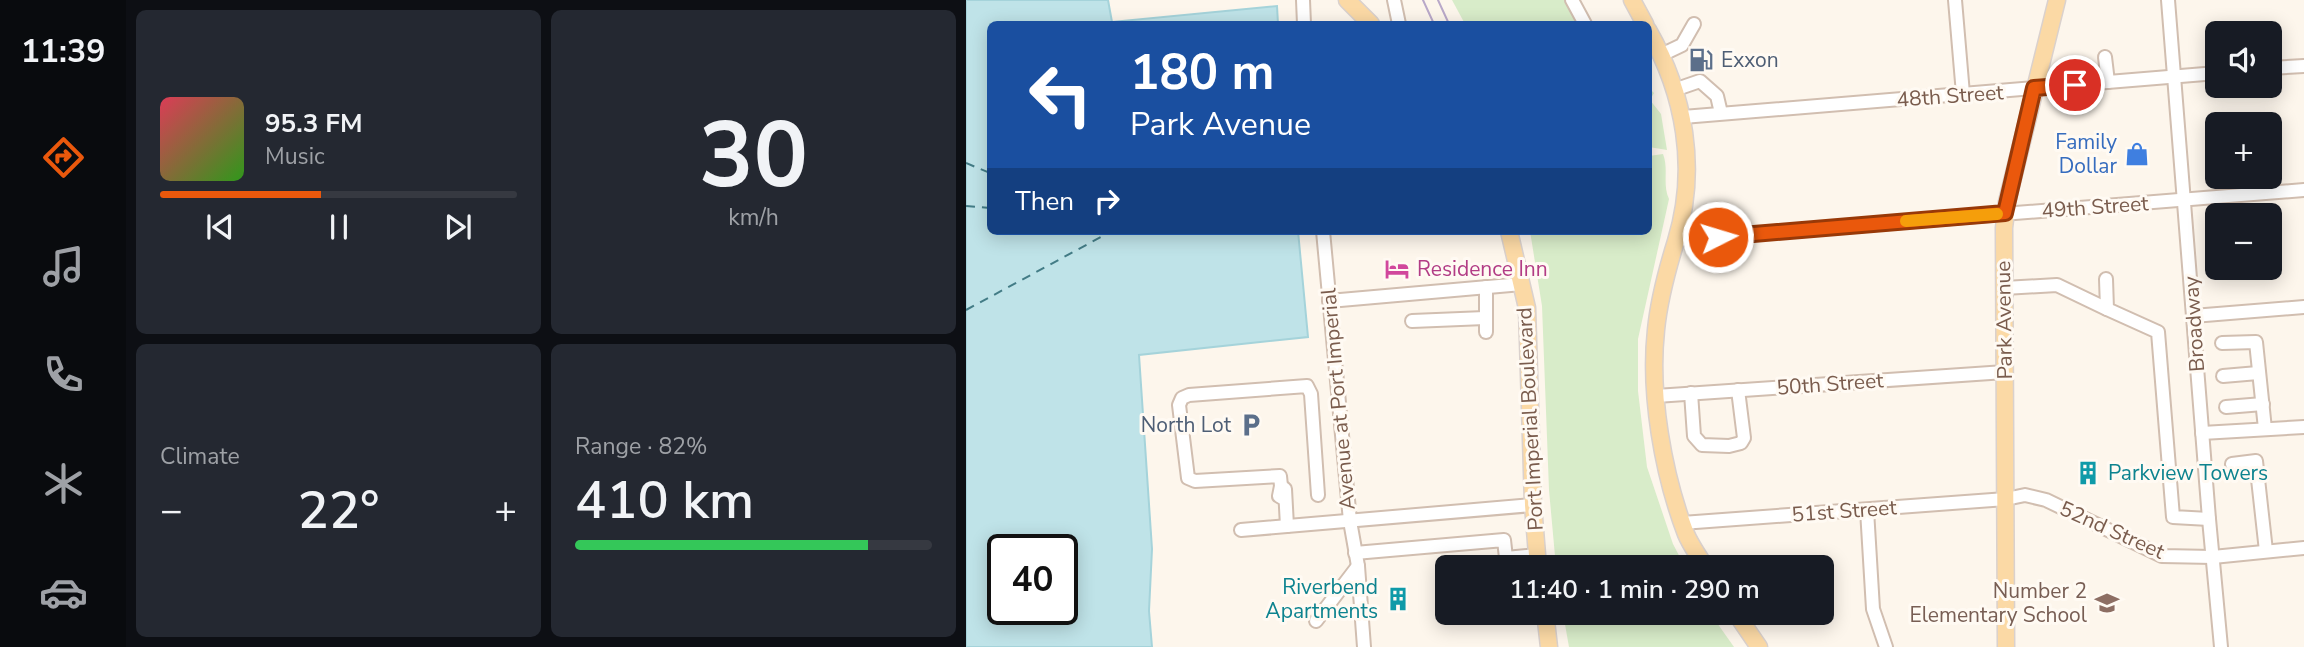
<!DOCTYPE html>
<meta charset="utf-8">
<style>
body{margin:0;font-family:"Nunito Sans",sans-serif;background:#242831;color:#f1f3f6;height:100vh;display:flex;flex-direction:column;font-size:26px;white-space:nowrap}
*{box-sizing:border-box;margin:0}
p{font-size:23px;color:#9ea1a6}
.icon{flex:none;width:38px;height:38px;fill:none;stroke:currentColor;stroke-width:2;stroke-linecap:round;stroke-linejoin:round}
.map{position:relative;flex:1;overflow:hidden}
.side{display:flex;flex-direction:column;gap:10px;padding:10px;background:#0d0f14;width:840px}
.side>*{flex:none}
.banner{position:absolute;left:21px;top:21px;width:665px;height:214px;border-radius:10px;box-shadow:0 4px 18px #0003;background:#1a4fa0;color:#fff;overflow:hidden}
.tools{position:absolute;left:1239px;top:21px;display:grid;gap:14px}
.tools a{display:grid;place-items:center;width:77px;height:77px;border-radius:10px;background:#171b24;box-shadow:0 4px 18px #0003;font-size:35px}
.speed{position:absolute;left:21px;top:534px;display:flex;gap:14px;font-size:35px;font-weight:700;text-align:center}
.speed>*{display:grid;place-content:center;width:91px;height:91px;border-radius:50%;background:#171b24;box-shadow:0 4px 18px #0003;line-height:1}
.speed .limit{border:4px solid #111;border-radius:10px;background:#fff;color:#111}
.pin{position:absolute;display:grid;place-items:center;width:60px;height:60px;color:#fff;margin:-30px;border:4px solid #fff;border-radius:50%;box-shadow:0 2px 7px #0007}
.me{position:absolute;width:77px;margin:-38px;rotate:85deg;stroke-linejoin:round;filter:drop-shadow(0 0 5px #0008)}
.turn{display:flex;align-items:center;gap:24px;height:147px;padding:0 28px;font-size:32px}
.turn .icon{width:91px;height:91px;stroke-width:2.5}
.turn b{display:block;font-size:49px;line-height:60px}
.then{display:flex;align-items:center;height:66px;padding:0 28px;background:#0003;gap:14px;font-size:26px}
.big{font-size:52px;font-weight:600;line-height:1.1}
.side .card{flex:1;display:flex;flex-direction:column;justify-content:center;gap:10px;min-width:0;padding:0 24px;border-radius:10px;background:#242831}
.side .dial{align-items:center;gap:0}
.dial b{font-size:91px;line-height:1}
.song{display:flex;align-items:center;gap:21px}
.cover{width:84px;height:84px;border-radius:10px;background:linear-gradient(135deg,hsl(350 70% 55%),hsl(110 70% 35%))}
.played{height:7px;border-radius:4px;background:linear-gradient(90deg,#ea580c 45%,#363941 45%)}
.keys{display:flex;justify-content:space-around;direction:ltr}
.heat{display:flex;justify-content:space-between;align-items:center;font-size:38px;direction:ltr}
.charge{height:10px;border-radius:5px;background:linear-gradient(90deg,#34c759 82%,#363941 0)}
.side .tiles{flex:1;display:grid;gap:10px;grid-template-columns:repeat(2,1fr)}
.trip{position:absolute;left:469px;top:555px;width:399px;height:70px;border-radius:10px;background:#171b24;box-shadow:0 4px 18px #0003;font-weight:600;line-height:70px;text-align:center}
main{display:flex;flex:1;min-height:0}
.tabs{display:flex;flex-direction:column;width:126px;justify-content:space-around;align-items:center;background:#090b0e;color:#9ea1a6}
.tabs .icon{width:49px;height:49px}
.tabs .selected{color:#ea580c}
.tabs b{font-size:32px;color:#f1f3f6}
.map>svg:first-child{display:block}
.green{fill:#d8ecc9}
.water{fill:#bfe3e8;stroke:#a5d3da;stroke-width:2;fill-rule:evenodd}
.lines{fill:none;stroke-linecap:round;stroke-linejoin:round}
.ferry{stroke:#437c86;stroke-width:2;stroke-dasharray:9 7;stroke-linecap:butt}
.minor-casing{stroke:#d1beb0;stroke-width:16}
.major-casing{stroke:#dad1cd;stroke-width:19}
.minor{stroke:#fff;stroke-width:12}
.major{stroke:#fbd9a5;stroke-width:16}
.tram{stroke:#b9a8c9;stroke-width:2}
.route-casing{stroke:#983908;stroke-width:18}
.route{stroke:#ea580c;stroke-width:12}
.slow{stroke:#f59e0b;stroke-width:12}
.labels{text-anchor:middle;stroke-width:6;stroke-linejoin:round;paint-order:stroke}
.service-label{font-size:21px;fill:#4e5e75;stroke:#fffaf3;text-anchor:start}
.street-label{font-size:21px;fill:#7a5c4d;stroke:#fffaf3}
.shop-label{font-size:21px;fill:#366cbe;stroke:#fffaf3;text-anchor:end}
.hotel-label{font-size:21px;fill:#b23c85;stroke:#fffaf3;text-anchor:start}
.culture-label{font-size:21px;fill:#0d838f;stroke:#fffaf3;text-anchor:start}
.education-label{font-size:21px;fill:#785e54;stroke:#fffaf3;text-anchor:end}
</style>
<main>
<nav class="tabs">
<b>11:39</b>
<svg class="icon selected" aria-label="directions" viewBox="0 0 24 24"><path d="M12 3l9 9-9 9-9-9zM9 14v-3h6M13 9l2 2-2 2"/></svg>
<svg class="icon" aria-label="music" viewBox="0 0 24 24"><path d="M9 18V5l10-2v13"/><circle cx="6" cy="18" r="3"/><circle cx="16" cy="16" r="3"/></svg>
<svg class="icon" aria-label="phone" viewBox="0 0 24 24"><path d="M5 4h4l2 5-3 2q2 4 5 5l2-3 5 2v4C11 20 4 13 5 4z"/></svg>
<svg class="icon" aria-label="climate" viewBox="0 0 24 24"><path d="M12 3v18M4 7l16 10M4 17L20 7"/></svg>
<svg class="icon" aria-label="car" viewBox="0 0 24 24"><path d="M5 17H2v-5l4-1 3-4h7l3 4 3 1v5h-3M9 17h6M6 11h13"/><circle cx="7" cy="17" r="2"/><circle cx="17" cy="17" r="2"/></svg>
</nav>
<section class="side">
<div class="tiles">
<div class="card">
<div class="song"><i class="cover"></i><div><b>95.3 FM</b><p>Music</p></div></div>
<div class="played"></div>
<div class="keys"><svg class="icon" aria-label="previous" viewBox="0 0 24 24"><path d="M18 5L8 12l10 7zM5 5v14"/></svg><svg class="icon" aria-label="pause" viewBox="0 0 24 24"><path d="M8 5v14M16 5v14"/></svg><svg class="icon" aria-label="next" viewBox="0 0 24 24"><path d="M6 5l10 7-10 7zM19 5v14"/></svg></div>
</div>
<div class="card dial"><b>30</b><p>km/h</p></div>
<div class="card"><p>Climate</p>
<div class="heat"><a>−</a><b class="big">22°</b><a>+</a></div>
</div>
<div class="card"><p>Range · 82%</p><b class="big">410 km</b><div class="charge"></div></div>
</div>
</section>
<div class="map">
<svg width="1338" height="647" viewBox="0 0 1338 647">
<rect width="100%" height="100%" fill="#fdf6ec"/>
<!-- green -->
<g class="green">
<path d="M486 0H598L612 24H499Z"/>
<path d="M683 88 688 93 684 100 695 114 701 150 683 147Z"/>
<path d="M697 154C703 169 696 184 703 199L672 339V391L681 467 707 544 719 567H590L583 490 576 306 564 231H682L683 156Z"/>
<path d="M597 613H744L768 647H603Z"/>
</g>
<!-- water -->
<path class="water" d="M0 0H142L146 22 311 6 312 24H24V231H332L342 337 173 355 186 549 183 611 186 647H0ZM37 550H96V609H37Z"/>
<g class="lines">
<!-- ferry -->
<g class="ferry">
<path d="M0 163 24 173"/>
<path d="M0 206 24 208"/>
<path d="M0 310 146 231"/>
</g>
<!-- minor casing -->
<g class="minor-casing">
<g id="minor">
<path d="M337 0 338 24"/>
<path d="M428 0 433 24"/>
<path d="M606 0 619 24"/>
<path d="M989 0 997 94"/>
<path d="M1202 0 1243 519 1255 647"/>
<path d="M695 55 716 45 728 24"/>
<path d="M1139 57 1142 82"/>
<path d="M1304 68 1338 66"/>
<path d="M708 90 734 81 751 96 755 113"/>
<path d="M717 117 1251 73"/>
<path d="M357 231 384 521 392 566 398 647"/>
<path d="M710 240 1338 190"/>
<path d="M1140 279 1141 309 1192 332 1207 517 1243 519"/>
<path d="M1038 288 1091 285 1141 309"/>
<path d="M363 301 556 284"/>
<path d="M1227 316 1338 307"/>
<path d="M446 321 519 318"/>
<path d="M520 332V287"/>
<path d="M1256 343 1290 342 1299 429"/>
<path d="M1257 376 1292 373"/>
<path d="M725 393 728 436 736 445 763 446 775 443 778 438 772 390"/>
<path d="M690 396 1039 372"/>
<path d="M1260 407 1297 404"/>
<path d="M1236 433 1338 427"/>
<path d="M1266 464 1290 461 1300 551"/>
<path d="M315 486 314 476 229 481 222 478 213 405 216 398 223 395 341 386 345 394 352 495"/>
<path d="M318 499 313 496 315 486 319 489 321 526"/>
<path d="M901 510 907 609 920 647"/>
<path d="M716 523 1040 499 1059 495 1080 500 1196 556 1247 557 1338 548"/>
<path d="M275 530 567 505"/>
<path d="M389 553 538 540 540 558 570 555"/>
<path d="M350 621 392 566"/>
</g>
</g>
<!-- major casing -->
<g class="major-casing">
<g id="major">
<path d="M381 0 405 24"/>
<path d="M666 0 679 24"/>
<path d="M682 30C719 94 732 169 710 241 701 270 693 299 690 330 683 394 697 474 720 534 725 546 733 556 739 567"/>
<path d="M543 231 561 308 567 505 572 567"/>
<path d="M579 612 583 647"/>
<path d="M769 612 793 647"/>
<path d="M1040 647 1038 228 1041 202 1091 0"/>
</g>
</g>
<!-- minor -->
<use href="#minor" class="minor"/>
<!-- major -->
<use href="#major" class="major"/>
<!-- tram -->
<g class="tram">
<path d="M457 0 468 24"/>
<path d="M472 0 483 24"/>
</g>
</g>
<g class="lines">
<!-- route casing -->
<g class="route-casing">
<path id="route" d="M752 237 1039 213 1068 88 1109 85"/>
</g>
<!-- route -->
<use href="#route" class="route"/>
<!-- slow -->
<path class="slow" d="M940 221 1031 214"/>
</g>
<!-- icons -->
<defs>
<g id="fuel-bare" transform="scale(1.89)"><path d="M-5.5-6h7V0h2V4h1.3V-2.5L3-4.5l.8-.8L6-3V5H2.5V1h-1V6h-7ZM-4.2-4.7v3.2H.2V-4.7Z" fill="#5c6f8a" stroke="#fffaf3" stroke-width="2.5" paint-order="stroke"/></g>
<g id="shop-bare" transform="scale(1.89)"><path d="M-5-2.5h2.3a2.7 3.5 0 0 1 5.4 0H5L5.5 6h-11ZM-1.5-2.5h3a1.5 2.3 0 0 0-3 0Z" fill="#3f7fe0" stroke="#fffaf3" stroke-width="2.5" paint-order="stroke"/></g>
<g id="hotel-bare" transform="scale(1.89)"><path d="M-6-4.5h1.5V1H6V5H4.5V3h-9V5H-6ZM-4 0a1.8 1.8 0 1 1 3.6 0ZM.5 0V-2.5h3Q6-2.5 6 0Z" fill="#d1479c" stroke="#fffaf3" stroke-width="2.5" paint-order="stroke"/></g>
<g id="parking-bare" transform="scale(1.89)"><path d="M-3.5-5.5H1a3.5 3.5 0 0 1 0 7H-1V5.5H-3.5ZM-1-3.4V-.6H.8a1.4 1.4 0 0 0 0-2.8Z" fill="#5c6f8a" stroke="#fffaf3" stroke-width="2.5" paint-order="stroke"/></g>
<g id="building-bare" transform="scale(1.89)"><path d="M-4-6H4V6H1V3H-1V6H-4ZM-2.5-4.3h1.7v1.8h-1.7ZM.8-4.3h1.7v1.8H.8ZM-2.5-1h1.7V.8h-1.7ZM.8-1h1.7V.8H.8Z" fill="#0f9aa8" stroke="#fffaf3" stroke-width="2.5" paint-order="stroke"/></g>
<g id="school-bare" transform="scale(1.89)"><path d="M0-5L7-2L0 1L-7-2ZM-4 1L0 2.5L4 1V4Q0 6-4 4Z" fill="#8d6e63" stroke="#fffaf3" stroke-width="2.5" paint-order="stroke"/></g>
</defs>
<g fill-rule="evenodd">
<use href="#fuel-bare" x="735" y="60"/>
<use href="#shop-bare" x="1171" y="154"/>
<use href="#hotel-bare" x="431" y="269"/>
<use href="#parking-bare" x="285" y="425"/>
<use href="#building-bare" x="1122" y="473"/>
<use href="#building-bare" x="432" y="599"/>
<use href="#school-bare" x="1141" y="603"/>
</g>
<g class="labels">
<!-- service labels -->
<g class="service-label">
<text x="755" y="67">Exxon</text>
<text x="265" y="432" text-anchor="end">North Lot</text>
</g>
<!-- street labels -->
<g class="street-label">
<text transform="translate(984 96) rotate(-4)" y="7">48th Street</text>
<text transform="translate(1129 207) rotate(-4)" y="7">49th Street</text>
<text transform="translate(1038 320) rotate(-91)" y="7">Park Avenue</text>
<text transform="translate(1228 324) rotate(-94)" y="7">Broadway</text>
<text transform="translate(864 384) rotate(-4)" y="7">50th Street</text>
<text transform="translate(372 399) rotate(-95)" y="7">Avenue at Port Imperial</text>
<text transform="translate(564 419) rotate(-93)" y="7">Port Imperial Boulevard</text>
<text transform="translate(878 511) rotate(-4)" y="7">51st Street</text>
<text transform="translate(1146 530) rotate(24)" y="7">52nd Street</text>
</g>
<!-- shop labels -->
<g class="shop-label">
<text x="1151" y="149">Family<tspan x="1151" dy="24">Dollar</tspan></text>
</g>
<!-- hotel labels -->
<g class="hotel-label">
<text x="451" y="276">Residence Inn</text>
</g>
<!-- culture labels -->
<g class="culture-label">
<text x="1142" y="480">Parkview Towers</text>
<text x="412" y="594" text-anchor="end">Riverbend<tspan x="412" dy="24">Apartments</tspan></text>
</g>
<!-- education labels -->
<g class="education-label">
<text x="1121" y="598">Number 2<tspan x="1121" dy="24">Elementary School</tspan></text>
</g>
</g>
</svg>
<div class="tools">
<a><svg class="icon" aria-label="sound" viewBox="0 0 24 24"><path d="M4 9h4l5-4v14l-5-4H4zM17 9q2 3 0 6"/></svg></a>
<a>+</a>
<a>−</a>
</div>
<div class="speed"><div class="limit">40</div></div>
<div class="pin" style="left:1109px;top:85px;background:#d93025"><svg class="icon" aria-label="arrive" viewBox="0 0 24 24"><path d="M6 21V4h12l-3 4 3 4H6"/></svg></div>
<svg class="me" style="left:752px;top:237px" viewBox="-20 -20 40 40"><circle r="17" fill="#ea580c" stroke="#fff" stroke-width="3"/><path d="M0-11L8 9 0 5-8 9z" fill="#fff"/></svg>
<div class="trip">11:40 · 1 min · 290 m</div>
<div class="banner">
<div class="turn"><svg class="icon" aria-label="left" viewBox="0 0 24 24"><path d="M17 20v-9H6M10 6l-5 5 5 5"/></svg><div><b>180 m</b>Park Avenue</div></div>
<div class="then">Then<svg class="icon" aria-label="right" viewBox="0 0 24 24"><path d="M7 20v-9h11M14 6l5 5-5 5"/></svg></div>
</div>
</div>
</main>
